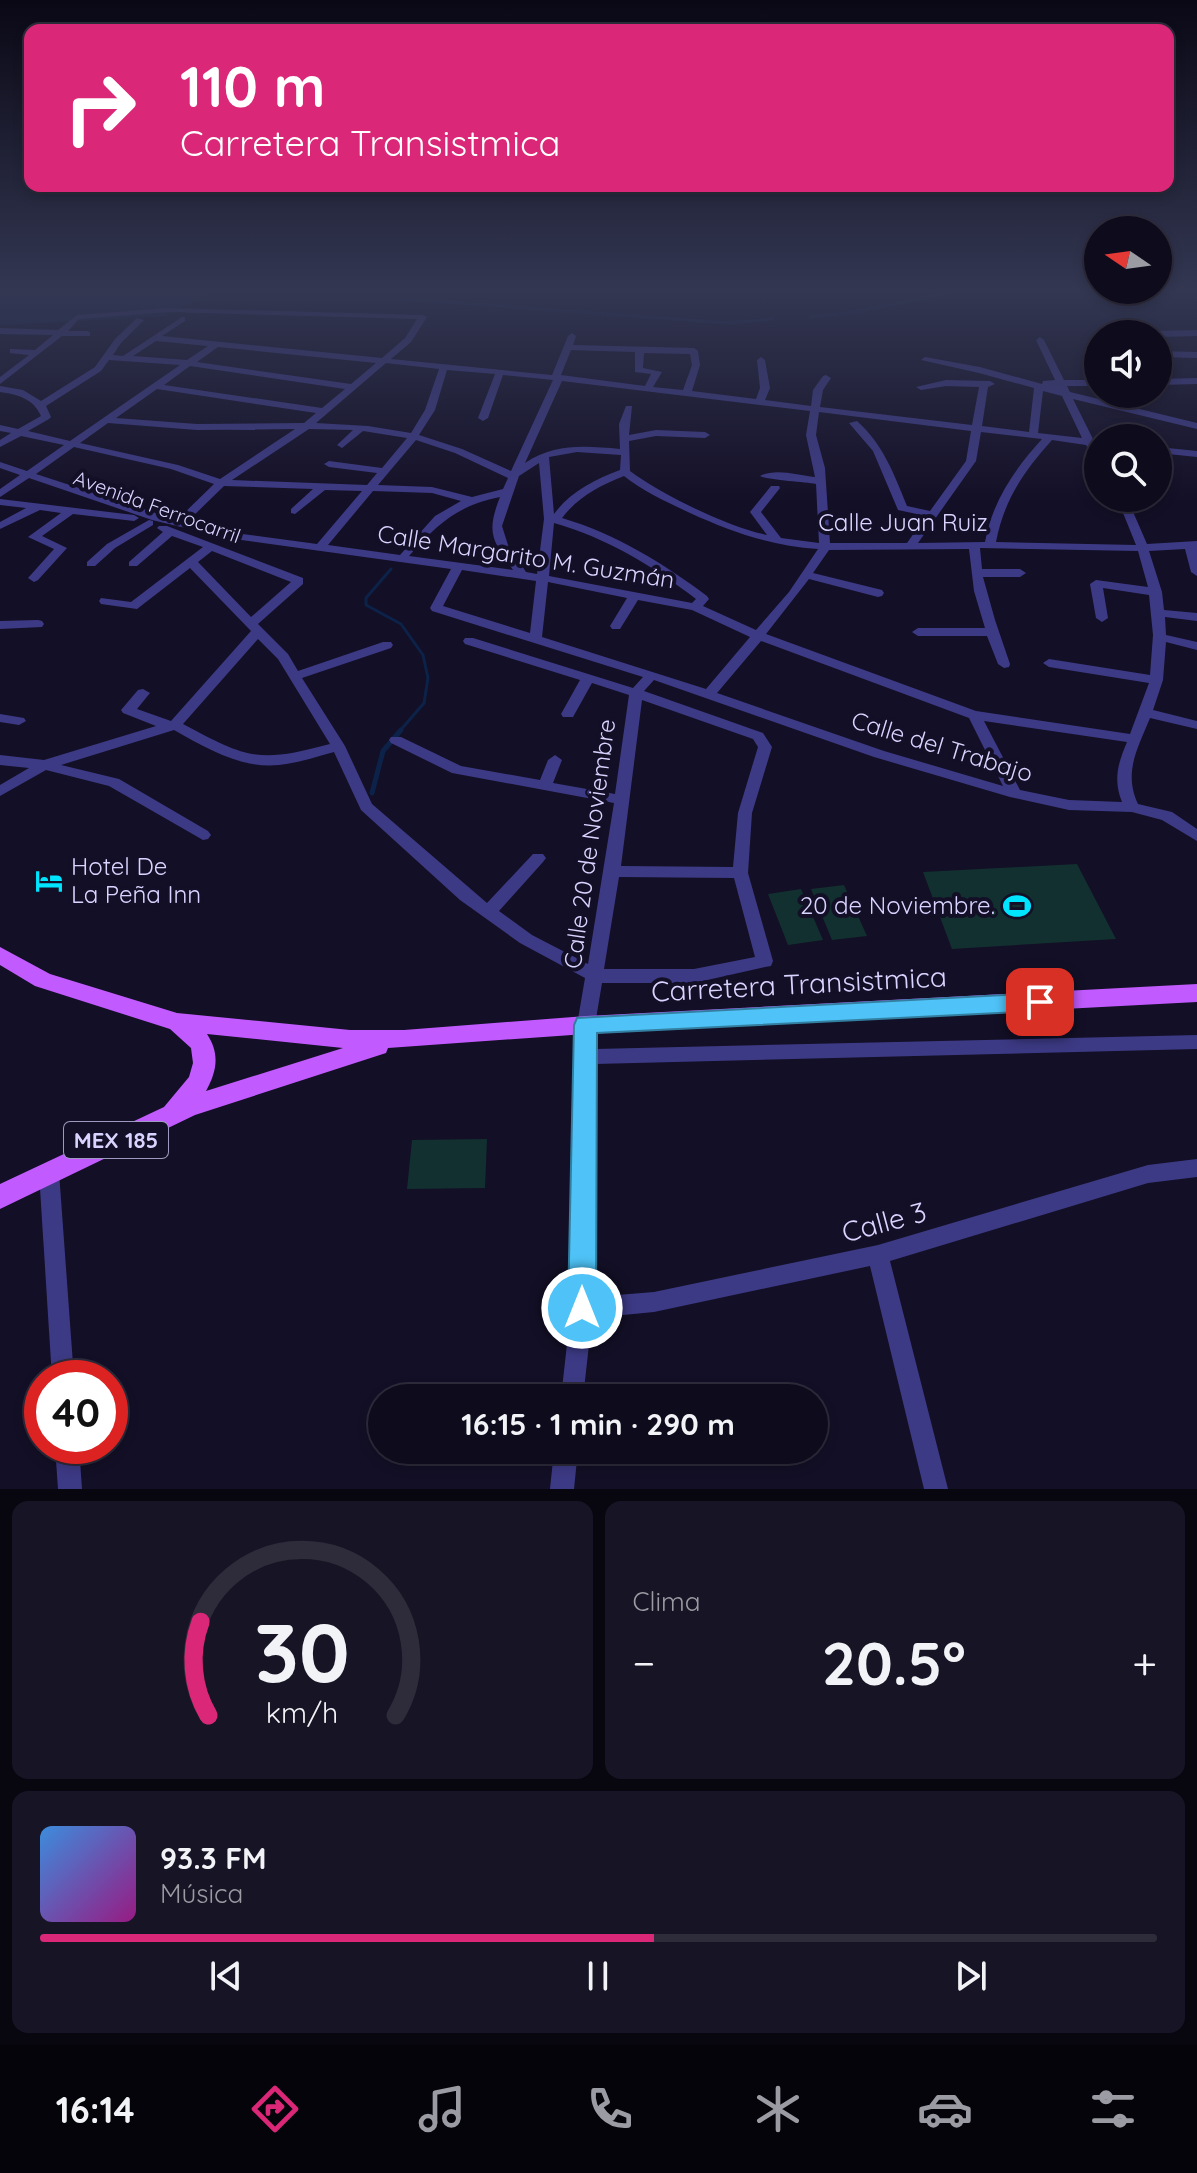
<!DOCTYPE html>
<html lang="es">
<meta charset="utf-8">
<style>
body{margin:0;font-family:Quicksand,sans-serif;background:#171425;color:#f1f3f6;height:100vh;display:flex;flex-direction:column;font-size:30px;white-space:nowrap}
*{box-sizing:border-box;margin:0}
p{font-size:26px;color:#9b9ba3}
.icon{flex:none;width:44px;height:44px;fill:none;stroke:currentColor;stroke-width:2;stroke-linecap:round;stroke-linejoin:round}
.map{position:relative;height:1489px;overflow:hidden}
.sheet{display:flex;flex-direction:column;gap:12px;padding:12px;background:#08060f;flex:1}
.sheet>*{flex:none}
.banner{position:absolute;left:24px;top:24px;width:1150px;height:168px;border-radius:16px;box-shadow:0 4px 12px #0003,0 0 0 2px #2e2b3b;background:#db2777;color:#fff;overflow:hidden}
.needle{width:52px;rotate:283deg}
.fabs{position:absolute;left:1084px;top:216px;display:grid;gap:16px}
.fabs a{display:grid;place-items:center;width:88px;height:88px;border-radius:50%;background:#0e0b1c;box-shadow:0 4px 12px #0003,0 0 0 2px #2e2b3b;font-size:40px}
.speed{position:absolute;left:24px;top:1360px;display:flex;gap:16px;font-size:40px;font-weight:700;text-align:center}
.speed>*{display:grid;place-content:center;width:104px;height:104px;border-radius:50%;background:#0e0b1c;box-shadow:0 4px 12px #0003,0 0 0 2px #2e2b3b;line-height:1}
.speed .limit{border:12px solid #d22;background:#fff;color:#111}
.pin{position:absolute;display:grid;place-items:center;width:68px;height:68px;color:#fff;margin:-34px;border-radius:16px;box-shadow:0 4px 12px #0006}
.me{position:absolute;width:88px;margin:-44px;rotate:0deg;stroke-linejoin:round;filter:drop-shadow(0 0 6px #0008)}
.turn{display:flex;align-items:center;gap:28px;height:168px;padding:0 24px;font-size:36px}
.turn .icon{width:104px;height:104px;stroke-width:2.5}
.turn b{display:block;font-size:56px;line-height:68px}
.big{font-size:60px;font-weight:800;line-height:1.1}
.sheet .widget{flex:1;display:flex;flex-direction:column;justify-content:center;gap:12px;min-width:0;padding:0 28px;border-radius:16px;background:#171425}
.sheet .dial{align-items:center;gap:0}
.dial svg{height:208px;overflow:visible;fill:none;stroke:#2e2b3b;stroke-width:7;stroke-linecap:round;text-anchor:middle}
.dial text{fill:#f1f3f6;stroke:none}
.song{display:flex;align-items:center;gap:24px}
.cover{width:96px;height:96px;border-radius:12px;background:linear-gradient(135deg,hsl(210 70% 55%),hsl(310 70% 35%))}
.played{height:8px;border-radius:4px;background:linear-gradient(90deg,#db2777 55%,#2e2b3b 55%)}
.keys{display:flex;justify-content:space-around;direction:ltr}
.heat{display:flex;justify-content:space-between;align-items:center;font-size:44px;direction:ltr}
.sheet .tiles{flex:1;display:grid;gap:12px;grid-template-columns:1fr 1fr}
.widget:last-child{grid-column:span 2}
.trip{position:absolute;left:368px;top:1384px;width:460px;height:80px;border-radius:40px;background:#0e0b1c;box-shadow:0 4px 12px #0003,0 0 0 2px #2e2b3b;font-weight:800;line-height:80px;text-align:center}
.tab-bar{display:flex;height:128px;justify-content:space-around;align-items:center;background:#06040b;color:#9b9ba3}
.tab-bar .icon{width:56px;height:56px}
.tab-bar .active{color:#db2777}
.tab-bar b{font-size:36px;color:#f1f3f6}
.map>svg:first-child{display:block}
.green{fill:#12302f}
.water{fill:#0c2248}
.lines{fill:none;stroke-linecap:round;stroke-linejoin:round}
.stream-far1{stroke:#0c2248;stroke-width:3}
.stream{stroke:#0c2248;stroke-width:5}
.minor{fill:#3d3a85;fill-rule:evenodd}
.major{fill:#c25bff;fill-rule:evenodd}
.route{fill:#4fc3f7;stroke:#337fa1;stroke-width:2}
.labels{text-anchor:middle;stroke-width:8;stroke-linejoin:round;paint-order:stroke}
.far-street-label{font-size:20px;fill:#d9d4ff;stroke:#130f26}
.shield{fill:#130f26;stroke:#9e99be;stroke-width:2}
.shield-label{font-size:22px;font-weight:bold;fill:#d9d4ff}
.street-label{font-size:24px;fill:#d9d4ff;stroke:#130f26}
.poi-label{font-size:24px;fill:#d9d4ff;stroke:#130f26;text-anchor:start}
.near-street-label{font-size:28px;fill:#d9d4ff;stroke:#130f26}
</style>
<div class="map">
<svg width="1197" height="1489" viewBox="0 0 1197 1489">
<rect width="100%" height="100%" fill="#130f26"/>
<!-- green -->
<g class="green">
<path d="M1077 864 1116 939 952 949 923 872Z"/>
<path d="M844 885 867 936 832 940 811 889Z"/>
<path d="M801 889 823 940 788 945 768 894Z"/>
<path d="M487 1139 485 1188 407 1189 412 1140Z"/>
</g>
<!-- water -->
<path class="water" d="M0 293H210L164 316 0 325Z"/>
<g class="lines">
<!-- stream-far1 -->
<g class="stream-far1">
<path d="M194 299H405L729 323 773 319"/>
<path d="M810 317 848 313 949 293"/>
<path d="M391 569 366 598V605L401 624 423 655 428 678 424 703 399 732"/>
</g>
<!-- stream -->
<path class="stream" d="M372 793 383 751 401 730"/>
<!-- minor -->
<g class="minor">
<path d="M168 308 423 315 427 317 411 342 391 359 552 375 568 336 572 333 576 336 573 345 694 348 698 351 700 365 692 391 756 399 760 388 757 360 761 357 765 360 770 388 765 400 811 406 813 390 823 376 826 375 831 378 823 390 820 407 972 425 979 387 946 386 921 390 916 387 946 380 990 381 995 384 988 387 982 426 1029 432 1034 388 979 373 921 360 925 357 980 367 1042 384 1043 381 1055 380 1036 340 1040 337 1044 340 1064 380H1098V386H1067L1070 392 1197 423V429L1073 399 1093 439 1098 440V458L1094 457 1086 445 1052 440C1024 471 1004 500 996 542L1136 545 1117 498H1127L1147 544 1197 541V576L1191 572 1185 549 1149 551 1162 592 1164 610 1197 613V621L1165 617 1166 635 1197 642V650L1166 642 1163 680 1153 710 1197 721V729L1150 718C1138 748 1123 772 1138 804L1172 812 1197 829V841L1162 820 1132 812 1069 810 1010 797 874 757 654 680 644 691 763 733 772 747 752 813 748 873 773 961 771 966 765 967 694 983H602L595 1025V1049L1197 1035V1049L595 1064 593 1297 654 1292 878 1245 1148 1165 1197 1159V1177L1148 1183 890 1261 948 1489H924L870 1266 654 1312 592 1318 583 1398H561L571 1308 577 1025 585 978 520 943 460 900 361 810 334 752C316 757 297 763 279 765 241 769 206 748 174 730L61 765 119 779 208 831 211 835 208 839 203 840 109 786 46 770 0 796V785L29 768 0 765V755L44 760 156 726 123 713 121 710 138 690 143 689 150 693 137 709 171 721 251 631 190 568 137 609 101 604 99 601 101 598 131 602 203 547 172 536 137 566H129V562L163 532 157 528 159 526H167L303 578V584L258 624 288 654 298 671 383 642H391L393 645 391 648 302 678 345 746 372 804 487 903 533 854H543L546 858 543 862 499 911 532 935 588 964 614 803 452 773 391 743 389 740 391 737H401L461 766 540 780 548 760 555 755 562 760 553 783 615 794 629 695 592 683 573 717H563L561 714 580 680 465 644 463 641 465 638H473L633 688 643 677 432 611 430 608 451 569 227 538 152 520 29 478 0 497V489L20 475 0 468V462L27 471 64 445 21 436 0 447V440L11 433 0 431V425L18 429 41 416C34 399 17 394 0 392V386L23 390 41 401 95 367 115 339 137 318 144 320 121 343 113 355 123 356 182 317H185V321L162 336 382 358 405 338 417 319 168 312 79 319 68 331H87L90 332V336H62L0 384V377L29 355 10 353V349L35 350 53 335 0 334V328L58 330 77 315ZM156 341 208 346 187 360 133 356ZM218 347 376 363 351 384 197 362ZM571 350 635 352V372L651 374 645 386 561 375ZM644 353 690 354 692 365 683 390 653 387 662 372 643 368ZM109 360 180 365 70 441 28 431 49 419 51 417 46 406 101 371ZM386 363 439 369 425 410 411 433 368 426 316 423ZM190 366 345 389 322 408 164 385ZM447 370 495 374 478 418 483 421 488 418 503 375 553 380 511 471 462 449 419 435 435 410ZM562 381 810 411 806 435 815 477C798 475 775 468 760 476 767 480 804 482 816 484L819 543 781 538 761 512 780 488 779 486H771L750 512 767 535C728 527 662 495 630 471L629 441 656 436 705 438 710 435 705 432 656 430 629 435 632 406H626L619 424 620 449C585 446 555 443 525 463ZM157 389 316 413 304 423 197 424 116 418ZM1043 391 1062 396 1082 438 1038 433ZM819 412 971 431 966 461 930 511 907 506C894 474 883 444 857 421L849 423 873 451 898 510 926 516 907 543H830L825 468 816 435ZM108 423 197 430 295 429 220 479 178 465 80 443ZM309 429 353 430 337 445 342 448 363 431 407 438 382 468 329 461 324 464 329 467 377 473 367 485 232 480ZM981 432 1042 439C1014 470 993 500 985 542L918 543 976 461ZM416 440 455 453 508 478 503 489 472 497 432 487 378 485ZM74 447 171 469 214 484 177 520 36 474ZM577 452 621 455 620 470C594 480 571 491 554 514L549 457ZM539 463 544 519 537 574 526 572 508 545 502 526 519 476ZM624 476C644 492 667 502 690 513 732 532 771 546 818 549L789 592 756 630 703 606 709 599 707 596C663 563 616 534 562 518 578 497 599 486 624 476ZM224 486 313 489 291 509V513L295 514 325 490 362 491 317 544 227 532 187 522ZM373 491 432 493 461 501 435 516 400 555 328 545ZM500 497C486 533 492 540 513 570L409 556C438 524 456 506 500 497ZM554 523C607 538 653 566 696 599L692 603 549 576ZM980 548 1138 551 1148 587 1096 580 1090 584 1096 618 1102 622 1108 618 1103 588 1149 595 1153 635 1150 675 1049 659 1043 663 1049 667 1149 683 1130 734 976 711 766 634 809 579 878 597 882 596 884 593 882 590 813 573 829 550 969 549 974 591 985 628H918L912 632 918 636H987L998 664 1004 668 1009 667 1010 664 995 620 983 577H1020L1026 573 1020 569H982ZM212 551 291 582 251 617 198 562ZM462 570 536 581 530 633 443 606ZM548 582 627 598 610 626 612 629H620L638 600 692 610 750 637 706 689 542 637ZM258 639 278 659 330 744C259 763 248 759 183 724ZM761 641 969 718 1003 786 884 751 717 693ZM642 700 753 739 758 747 738 813 733 867 621 866ZM984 721 1127 742C1118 763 1113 780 1122 802L1069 800 1020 790ZM619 877 734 878 755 957 694 969H604Z"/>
<path d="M1197 330V336L1158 337V334H1153L1157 331Z"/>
<path d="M1158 351 1197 352V358L1158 357Z"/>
<path d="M1197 378V384L1158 385V379Z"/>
<path d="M1158 447 1197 451V457L1158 453Z"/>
<path d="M0 499 134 515 139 518 134 521 73 514 42 536 67 548 38 580 34 582 28 578 54 549 28 537 61 513 40 510 0 529V522L26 508 0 505Z"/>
<path d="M149 520 153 521V525L115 548 95 566H87V562L107 544Z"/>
<path d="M38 620 42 621 44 624 42 627 0 629V621Z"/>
<path d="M0 714 24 718 26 721 19 725 0 722Z"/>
<path d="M49 1163 56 1166 59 1172 74 1378H52L39 1172 42 1166Z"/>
<path d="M55 1446H79L82 1489H58Z"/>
<path d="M554 1450H578L574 1489H550Z"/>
</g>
<!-- major -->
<path class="major" d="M0 947 50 974 177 1013 350 1030H404L586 1016 1197 984V1002L586 1034 388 1048 386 1053 195 1115 0 1209V1184L164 1107 189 1077 193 1063 191 1048 170 1029 35 986 0 965ZM207 1034 343 1048 206 1091C217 1071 220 1054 207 1034Z"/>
</g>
<!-- sky -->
<linearGradient id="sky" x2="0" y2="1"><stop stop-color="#0a0815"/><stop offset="0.58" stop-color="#333752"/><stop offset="1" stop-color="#333752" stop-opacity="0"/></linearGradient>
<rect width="1197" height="502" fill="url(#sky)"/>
<!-- route -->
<path class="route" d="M1040 993 1048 996 1051 1002 1048 1008 1040 1011 597 1033 596 1308 592 1318 582 1322 572 1318 568 1308 574 1025 577 1018Z"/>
<!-- icons -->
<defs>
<g id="hotel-bare" transform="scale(2.16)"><path d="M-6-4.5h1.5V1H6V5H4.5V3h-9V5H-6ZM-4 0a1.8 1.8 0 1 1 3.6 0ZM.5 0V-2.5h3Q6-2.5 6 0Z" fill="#00e5ff" stroke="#130f26" stroke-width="2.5" paint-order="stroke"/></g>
<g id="stadium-bare" transform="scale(2.16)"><path d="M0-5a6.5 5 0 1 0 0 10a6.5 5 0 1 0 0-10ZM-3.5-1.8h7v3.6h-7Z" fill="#00e5ff" stroke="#130f26" stroke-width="2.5" paint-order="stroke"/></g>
</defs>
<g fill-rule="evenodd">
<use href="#hotel-bare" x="49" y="881"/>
<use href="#stadium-bare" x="1017" y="906"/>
</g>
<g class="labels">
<!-- far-street labels -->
<g class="far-street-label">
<text transform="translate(157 507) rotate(20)" y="7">Avenida Ferrocarril</text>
</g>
<!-- shield labels -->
<rect class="shield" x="64" y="1122" width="104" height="36" rx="6"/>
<g class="shield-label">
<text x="116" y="1148">MEX 185</text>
</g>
<!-- street labels -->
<g class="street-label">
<text x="903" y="531">Calle Juan Ruiz</text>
<text transform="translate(526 557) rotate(9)" y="8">Calle Margarito M. Guzmán</text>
<text transform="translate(942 747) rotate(17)" y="8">Calle del Trabajo</text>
<text transform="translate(590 844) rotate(-82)" y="8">Calle 20 de Noviembre</text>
</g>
<!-- poi labels -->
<g class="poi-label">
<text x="71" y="875">Hotel De<tspan x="71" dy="28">La Peña Inn</tspan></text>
<text x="995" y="914" text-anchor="end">20 de Noviembre.</text>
</g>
<!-- near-street labels -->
<g class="near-street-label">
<text transform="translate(799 984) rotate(-3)" y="10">Carretera Transistmica</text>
<text transform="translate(884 1222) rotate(-15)" y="10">Calle 3</text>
</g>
</g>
</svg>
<div class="fabs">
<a><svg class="needle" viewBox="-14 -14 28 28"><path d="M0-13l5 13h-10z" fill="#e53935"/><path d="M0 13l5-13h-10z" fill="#9b9ba3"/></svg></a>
<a><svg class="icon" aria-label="sound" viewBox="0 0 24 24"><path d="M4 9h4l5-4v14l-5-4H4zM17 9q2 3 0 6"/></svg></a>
<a><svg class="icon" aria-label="search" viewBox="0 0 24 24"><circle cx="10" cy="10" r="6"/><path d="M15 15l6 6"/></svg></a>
</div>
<div class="speed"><div class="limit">40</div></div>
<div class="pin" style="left:1040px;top:1002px;background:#d93025"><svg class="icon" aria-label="arrive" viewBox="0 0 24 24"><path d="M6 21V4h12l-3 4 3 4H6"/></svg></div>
<svg class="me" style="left:582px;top:1308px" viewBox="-20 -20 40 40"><circle r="17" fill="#4fc3f7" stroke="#fff" stroke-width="3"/><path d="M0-11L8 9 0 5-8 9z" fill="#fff"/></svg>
<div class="trip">16:15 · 1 min · 290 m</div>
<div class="banner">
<div class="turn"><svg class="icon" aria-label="right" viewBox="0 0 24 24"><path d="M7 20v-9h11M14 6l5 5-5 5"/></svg><div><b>110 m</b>Carretera Transistmica</div></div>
</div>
</div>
<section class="sheet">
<div class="tiles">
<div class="widget dial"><svg viewBox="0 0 100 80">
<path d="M14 69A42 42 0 1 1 86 69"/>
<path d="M14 69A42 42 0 0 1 11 33" stroke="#db2777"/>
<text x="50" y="56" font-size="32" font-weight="700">30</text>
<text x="50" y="72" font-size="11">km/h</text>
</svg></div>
<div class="widget"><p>Clima</p>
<div class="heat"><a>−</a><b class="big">20.5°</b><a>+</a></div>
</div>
<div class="widget">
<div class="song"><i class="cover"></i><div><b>93.3 FM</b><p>Música</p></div></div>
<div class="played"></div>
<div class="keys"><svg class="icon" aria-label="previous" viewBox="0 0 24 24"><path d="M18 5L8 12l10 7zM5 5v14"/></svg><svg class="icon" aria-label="pause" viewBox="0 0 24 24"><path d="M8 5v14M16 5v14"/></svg><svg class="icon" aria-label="next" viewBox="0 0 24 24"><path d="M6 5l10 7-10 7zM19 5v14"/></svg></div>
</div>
</div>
</section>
<nav class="tab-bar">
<b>16:14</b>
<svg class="icon active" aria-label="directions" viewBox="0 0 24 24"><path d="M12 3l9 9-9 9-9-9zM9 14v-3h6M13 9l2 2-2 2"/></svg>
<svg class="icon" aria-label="music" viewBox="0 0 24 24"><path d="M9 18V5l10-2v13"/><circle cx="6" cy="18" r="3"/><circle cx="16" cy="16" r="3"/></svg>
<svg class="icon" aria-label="phone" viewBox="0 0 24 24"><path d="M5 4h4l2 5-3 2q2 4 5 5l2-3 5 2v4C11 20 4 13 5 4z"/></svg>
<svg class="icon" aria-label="climate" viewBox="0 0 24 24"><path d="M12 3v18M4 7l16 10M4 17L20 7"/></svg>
<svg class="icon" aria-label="car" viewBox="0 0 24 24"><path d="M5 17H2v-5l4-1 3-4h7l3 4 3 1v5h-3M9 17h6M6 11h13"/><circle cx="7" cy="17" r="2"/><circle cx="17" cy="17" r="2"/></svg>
<svg class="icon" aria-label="filters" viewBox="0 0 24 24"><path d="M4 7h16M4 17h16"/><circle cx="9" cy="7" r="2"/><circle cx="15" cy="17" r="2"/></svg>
</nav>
